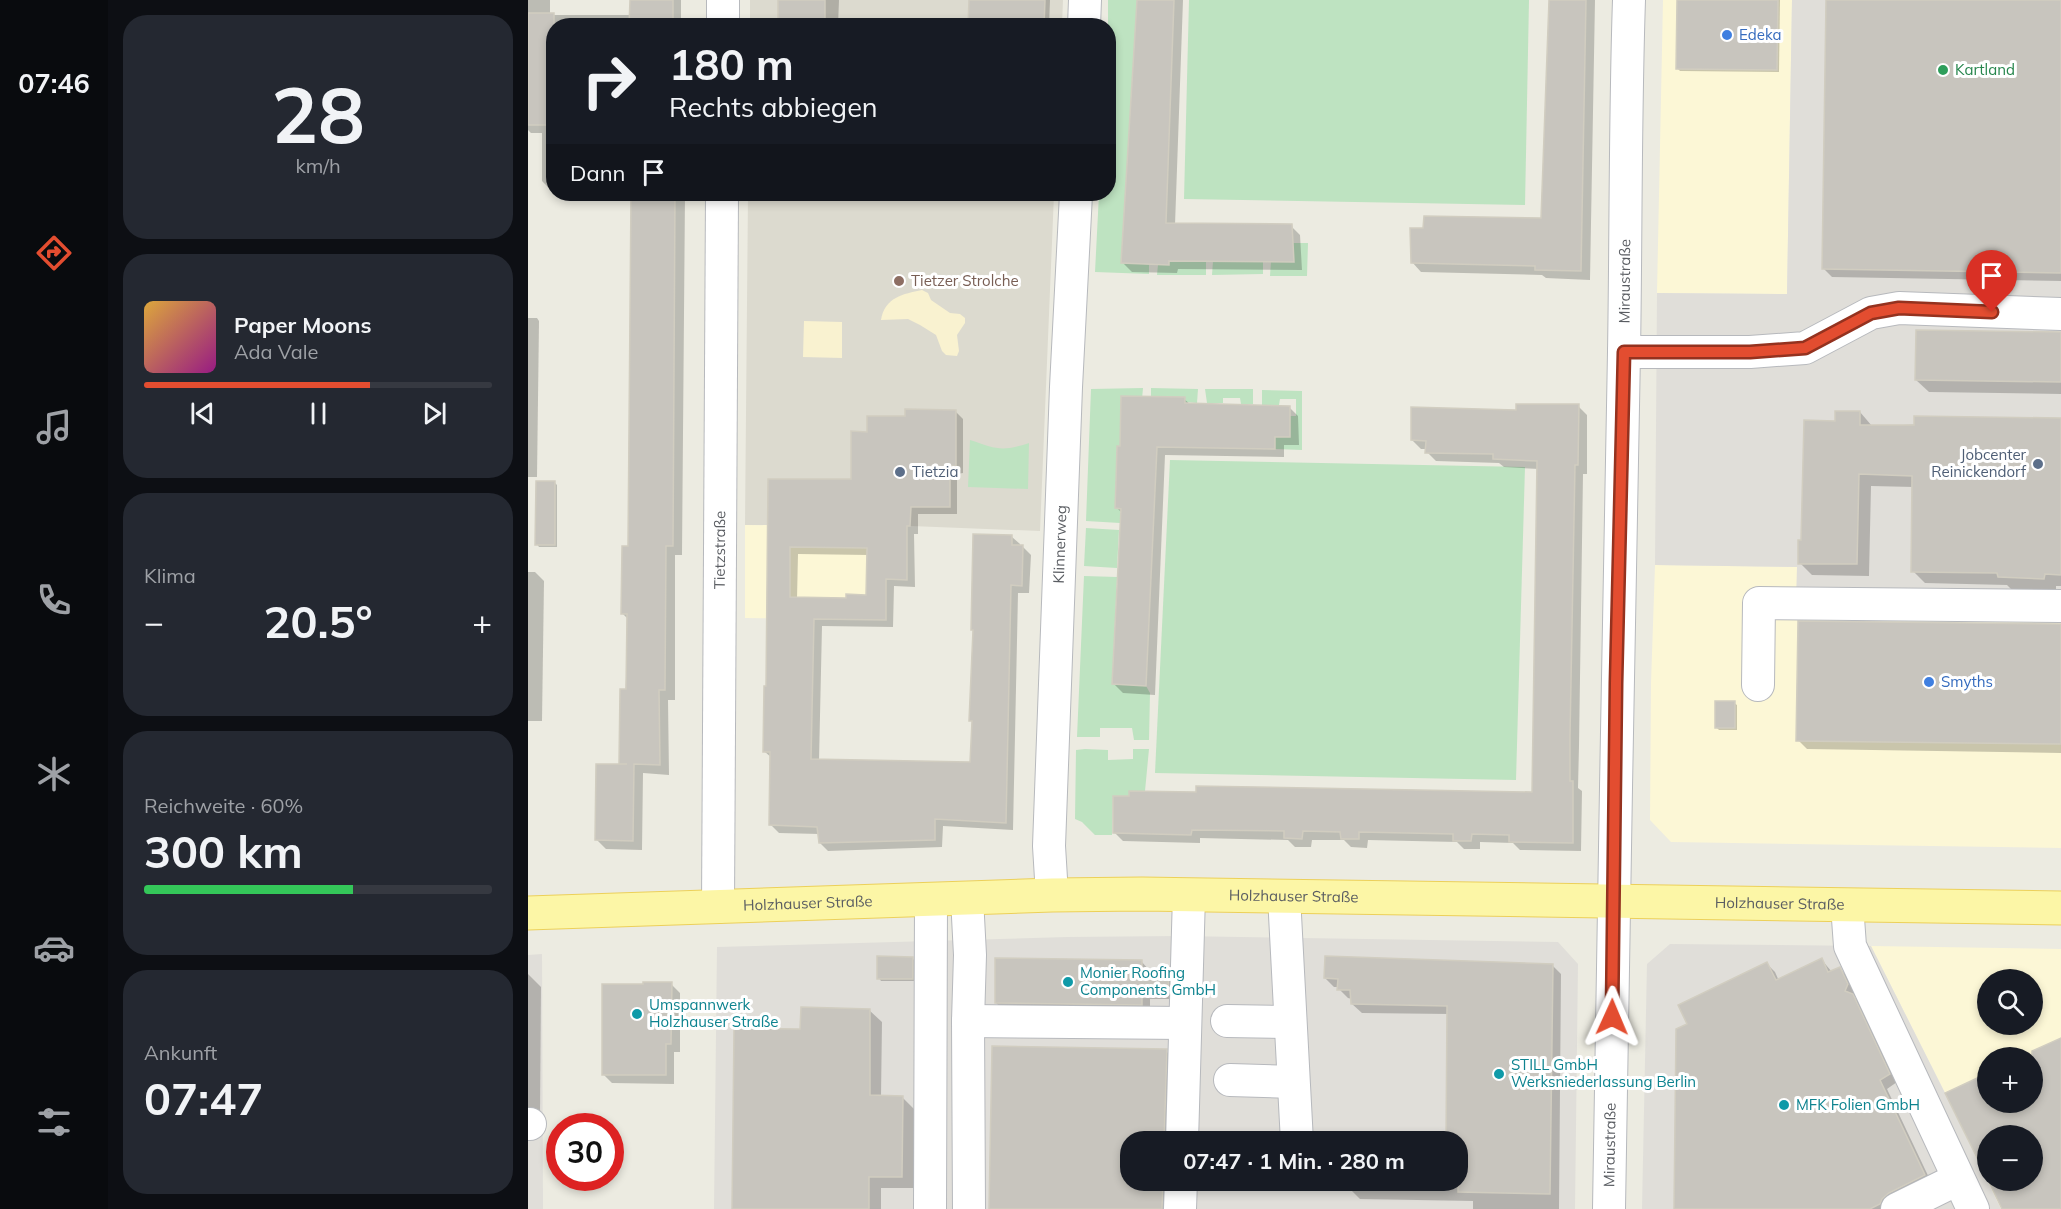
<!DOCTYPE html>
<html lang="de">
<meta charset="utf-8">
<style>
body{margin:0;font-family:Mulish,sans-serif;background:#242831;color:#f1f3f6;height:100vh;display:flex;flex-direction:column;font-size:22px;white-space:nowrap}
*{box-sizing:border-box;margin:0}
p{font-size:20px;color:#9ea1a6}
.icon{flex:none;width:33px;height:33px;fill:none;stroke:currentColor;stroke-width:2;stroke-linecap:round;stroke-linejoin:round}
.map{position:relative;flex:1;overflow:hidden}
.side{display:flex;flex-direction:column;gap:15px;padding:15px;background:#0d0f14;width:420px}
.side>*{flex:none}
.hud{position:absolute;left:18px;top:18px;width:570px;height:183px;border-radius:24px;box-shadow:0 3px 9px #0003;background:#171b24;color:#f1f3f6;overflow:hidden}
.fabs{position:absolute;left:1449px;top:969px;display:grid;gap:12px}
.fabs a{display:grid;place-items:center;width:66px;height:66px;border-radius:50%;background:#171b24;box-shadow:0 3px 9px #0003;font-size:30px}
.speed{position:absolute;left:18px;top:1113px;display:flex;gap:12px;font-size:30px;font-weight:700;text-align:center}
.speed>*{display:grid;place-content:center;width:78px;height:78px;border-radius:50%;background:#171b24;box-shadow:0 3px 9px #0003;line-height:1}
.speed .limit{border:9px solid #d22;background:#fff;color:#111}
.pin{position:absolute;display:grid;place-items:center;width:51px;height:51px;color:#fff;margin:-62px -26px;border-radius:50% 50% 50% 0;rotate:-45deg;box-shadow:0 0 6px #0007}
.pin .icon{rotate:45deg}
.me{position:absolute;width:66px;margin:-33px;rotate:1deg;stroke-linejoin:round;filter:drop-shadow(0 0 4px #0008)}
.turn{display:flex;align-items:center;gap:21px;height:126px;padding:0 24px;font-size:27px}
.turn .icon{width:78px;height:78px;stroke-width:2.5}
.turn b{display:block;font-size:42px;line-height:51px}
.then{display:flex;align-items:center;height:57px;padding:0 24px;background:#0003;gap:12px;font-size:22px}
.big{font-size:45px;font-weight:700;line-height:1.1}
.side .widget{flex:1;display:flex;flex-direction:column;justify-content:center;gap:9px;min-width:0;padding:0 21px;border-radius:24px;background:#242831}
.side .dial{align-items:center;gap:0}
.dial b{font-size:78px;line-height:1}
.song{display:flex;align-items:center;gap:18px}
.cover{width:72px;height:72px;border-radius:9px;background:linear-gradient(135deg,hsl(40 70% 55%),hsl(310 70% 35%))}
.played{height:6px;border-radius:3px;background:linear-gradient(90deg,#e34d30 65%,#363941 65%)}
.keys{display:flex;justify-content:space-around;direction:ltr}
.heat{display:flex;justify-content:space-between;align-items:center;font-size:33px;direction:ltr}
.charge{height:9px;border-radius:4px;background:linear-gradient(90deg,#34c759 60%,#363941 0)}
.trip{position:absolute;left:592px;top:1131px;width:348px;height:60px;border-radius:24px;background:#171b24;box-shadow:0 3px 9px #0003;font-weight:700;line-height:60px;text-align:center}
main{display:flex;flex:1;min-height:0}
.tab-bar{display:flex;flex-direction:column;width:108px;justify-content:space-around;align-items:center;background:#090b0e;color:#9ea1a6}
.tab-bar .icon{width:42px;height:42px}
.tab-bar .selected{color:#e34d30}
.tab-bar b{font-size:27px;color:#f1f3f6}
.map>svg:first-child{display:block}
.commercial{fill:#fcf7d6;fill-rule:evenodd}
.industrial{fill:#e0ded9;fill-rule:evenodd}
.education{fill:#dcdacf}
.green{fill:#bee3c1}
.sand{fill:#f9f2d0}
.shadow{fill:#0003;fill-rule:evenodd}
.building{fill:#c8c5be;stroke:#d1cdc0;stroke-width:1.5;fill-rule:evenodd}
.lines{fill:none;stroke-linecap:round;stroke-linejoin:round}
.minor-casing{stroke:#b7b9bd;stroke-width:34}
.major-casing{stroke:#ecd05a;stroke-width:35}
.minor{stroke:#fff;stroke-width:32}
.major{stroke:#fcf6a6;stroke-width:33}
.route-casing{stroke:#94321f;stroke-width:15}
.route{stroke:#e34d30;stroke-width:10}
.shop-dot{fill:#3f7fe0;stroke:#fff;stroke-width:2}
.leisure-dot{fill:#2e9e5b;stroke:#fff;stroke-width:2}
.education-dot{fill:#8d6e63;stroke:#fff;stroke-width:2}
.service-dot{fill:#5c6f8a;stroke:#fff;stroke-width:2}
.culture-dot{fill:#0f9aa8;stroke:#fff;stroke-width:2}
.labels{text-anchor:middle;stroke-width:6;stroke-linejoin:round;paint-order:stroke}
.shop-label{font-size:15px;fill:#366cbe;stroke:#fff;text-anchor:start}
.leisure-label{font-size:15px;fill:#27864d;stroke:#fff;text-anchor:start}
.education-label{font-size:15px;fill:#785e54;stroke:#fff;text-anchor:start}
.street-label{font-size:15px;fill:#5a5d62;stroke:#fff}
.service-label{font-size:15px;fill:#4e5e75;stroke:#fff;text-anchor:end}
.culture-label{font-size:15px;fill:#0d838f;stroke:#fff;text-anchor:start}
</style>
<main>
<nav class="tab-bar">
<b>07:46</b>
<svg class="icon selected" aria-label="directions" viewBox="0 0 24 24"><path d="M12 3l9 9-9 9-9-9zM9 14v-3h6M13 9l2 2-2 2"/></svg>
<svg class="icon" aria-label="music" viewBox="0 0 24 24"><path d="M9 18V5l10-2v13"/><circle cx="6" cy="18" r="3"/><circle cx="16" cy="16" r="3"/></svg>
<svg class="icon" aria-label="phone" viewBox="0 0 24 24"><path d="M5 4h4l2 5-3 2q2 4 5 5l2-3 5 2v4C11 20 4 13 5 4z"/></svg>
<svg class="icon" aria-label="climate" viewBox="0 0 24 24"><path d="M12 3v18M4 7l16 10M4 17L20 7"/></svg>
<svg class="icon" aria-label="car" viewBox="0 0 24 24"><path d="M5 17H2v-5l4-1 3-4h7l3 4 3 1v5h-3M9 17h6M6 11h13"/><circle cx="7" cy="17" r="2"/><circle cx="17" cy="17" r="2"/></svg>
<svg class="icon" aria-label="filters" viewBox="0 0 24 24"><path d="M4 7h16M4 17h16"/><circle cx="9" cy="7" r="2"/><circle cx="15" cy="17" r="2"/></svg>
</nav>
<section class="side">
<div class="widget dial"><b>28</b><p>km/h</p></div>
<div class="widget">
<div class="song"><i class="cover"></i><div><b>Paper Moons</b><p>Ada Vale</p></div></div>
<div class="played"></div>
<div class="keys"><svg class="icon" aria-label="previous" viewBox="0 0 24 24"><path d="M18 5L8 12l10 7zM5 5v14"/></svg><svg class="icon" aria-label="pause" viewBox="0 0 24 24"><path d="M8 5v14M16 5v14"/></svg><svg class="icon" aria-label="next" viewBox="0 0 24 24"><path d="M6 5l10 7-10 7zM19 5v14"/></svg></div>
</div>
<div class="widget"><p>Klima</p>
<div class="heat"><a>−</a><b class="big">20.5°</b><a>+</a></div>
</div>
<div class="widget"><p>Reichweite · 60%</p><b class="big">300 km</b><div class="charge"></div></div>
<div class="widget"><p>Ankunft</p><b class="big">07:47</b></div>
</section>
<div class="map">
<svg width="1533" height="1209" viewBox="0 0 1533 1209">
<rect width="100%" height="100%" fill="#ecebe1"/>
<!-- commercial -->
<g class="commercial">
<path d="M1135 0H1264L1259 294 1129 293Z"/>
<path d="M217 525 359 526 358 620 217 618Z"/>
<path d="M1127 565 1270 567 1268 600 1533 606V848L1143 842 1122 820 1123 683Z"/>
<path d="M1343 946 1533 949V1209H1473L1417 1093ZM1460 980H1504V1024H1460ZM1460 1058H1504V1102H1460ZM1460 1136H1504V1180H1460Z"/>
</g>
<!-- industrial -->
<g class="industrial">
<path d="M1264 0H1533V606L1268 601 1269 567 1127 565 1129 293 1259 294Z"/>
<path d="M651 936 1030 942 1050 964 1047 1209H186L189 947 539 937ZM603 1142H930V1180H603Z"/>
<path d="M1142 944 1343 946 1417 1093 1473 1209H1114L1119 964Z"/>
<path d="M14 954 15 1209H0V955Z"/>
</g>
<!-- education -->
<g class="education">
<path d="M222 0H535L534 25 222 26Z"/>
<path d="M220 194H526L512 531 383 526 217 525Z"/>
</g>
<!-- green -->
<g class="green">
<path d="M580 0H609L593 263 621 264V274L567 272 571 194H580Z"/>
<path d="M661 0H1001L997 205 656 199Z"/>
<path d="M765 243H780L779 276H742L743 261Z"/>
<path d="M641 261H678V275H629L630 265H640Z"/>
<path d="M685 261 735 262V274L684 275Z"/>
<path d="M615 388 614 399 592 446H589L588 463 594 490 588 491 587 508 592 509V523L558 521 563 389Z"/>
<path d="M623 388 670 389 669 403 623 399Z"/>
<path d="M677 389H725V404H713L712 398H695V403H679Z"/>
<path d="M734 390 774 391V450L747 449V437H762V416H768V399H752L751 405H734Z"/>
<path d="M442 440C469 449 473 452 501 443L500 489 440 487Z"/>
<path d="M642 460 997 467 988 780 627 773Z"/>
<path d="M558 528 591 530 589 568 556 566Z"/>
<path d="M556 576 589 577 584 684 618 686 622 693 621 740H606L604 728H572V737H549Z"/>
<path d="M557 749 580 750V760L605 759V749H621L617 791H601V796H585L584 835H567L554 822 547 819 548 750Z"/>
</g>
<!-- sand -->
<g class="sand">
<path d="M394 290 400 293 403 300 422 313 432 314 437 318V323L429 335 431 351 429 356 418 355 414 351 408 335 392 325 380 319 353 320C357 297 375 294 394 290Z"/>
<path d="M276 321 314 322V358L275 357Z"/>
</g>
<!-- shadow -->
<g class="shadow">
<path d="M0 0H22V15H103V0H153V26H26V190H23L14 181V133H3L0 130Z"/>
<path d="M250 0H311L310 26H251Z"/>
<path d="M442 0H522L521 26H441Z"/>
<path d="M610 0H655L647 225 763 226 772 235 774 270 650 269 649 273 604 272 595 263Z"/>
<path d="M1022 0H1067L1062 280 1018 278 1014 275 893 272 884 262 1014 220Z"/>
<path d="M1150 0H1252L1251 72 1152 71 1149 68Z"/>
<path d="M1300 0H1533V281L1304 277 1295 268Z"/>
<path d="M104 194H157L154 555H147V700H140L141 775 115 773 114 850 78 849 68 839 95 765 100 619 94 613 101 547Z"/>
<path d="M0 318H9L11 321 9 477H0Z"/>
<path d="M1533 333V394L1401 392 1388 380Z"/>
<path d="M656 399 662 404 761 407 770 416 771 445H756V457L637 455 627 695 595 693 586 684 594 513 588 507 594 447Z"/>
<path d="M1050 406 1059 415V474H1055L1051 746 1050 788 1054 791 1053 851 992 850 985 843 952 842V849H936L929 842 840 840 839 848 823 847 816 840H784L783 847H767L760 840 672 838V843L595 841 586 832 1006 794 1011 469 976 467 971 463 908 461 899 452V449H893L884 440 989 411Z"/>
<path d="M427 411 435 419V473L429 474V514H390V534H386L387 587 366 586 365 627 294 626 291 761 444 764 445 722 443 720 447 632 445 630 484 537 492 544V547H495L503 555 501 593H490L485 830 415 826 414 847 300 851 292 843 291 834 251 833 243 825 244 758 237 752 239 688 241 480 324 481 341 433 378 417ZM270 554 340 555 339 596 319 599H269Z"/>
<path d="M1332 412 1344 426 1533 420V586H1528V590L1483 589 1479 585 1397 583 1385 571 1386 487 1343 486 1341 576 1284 575 1272 563 1274 541 1309 422Z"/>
<path d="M27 483 29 485V547H11L9 544Z"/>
<path d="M0 572H7L16 581 14 721H0Z"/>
<path d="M1533 626V753L1279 749 1270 740Z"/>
<path d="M1206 703 1209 705V730H1191L1188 727Z"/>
<path d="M384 958 387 961V981H353L351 978Z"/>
<path d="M1293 959 1304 972 1312 969 1320 977 1328 993 1326 997 1333 1004 1369 1082 1359 1089 1404 1184 1362 1209H1147L1161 1024 1239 964 1247 972 1251 981Z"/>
<path d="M613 961 622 971H640L649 980 648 999H622V1013L477 1011 468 1003Z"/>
<path d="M1024 965 1033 974 1031 1209H945V1201L832 1199 823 1190V1180H930V1142L921 1014 834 1013 824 1004V999L820 998 811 989V987H806L797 978Z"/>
<path d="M0 974 13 987 12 1117H0Z"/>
<path d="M143 984 152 993V1052H146V1084L84 1083 75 1074Z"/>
<path d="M341 1010 354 1022 353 1097H374L386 1109V1188H353V1209H205L274 1031Z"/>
<path d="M1533 1039V1209H1475L1504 1180V1136L1460 1102H1504V1058H1495Z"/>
<path d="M638 1051 650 1063 648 1142H603V1180H652L646 1209H462Z"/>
</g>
<!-- building -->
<g class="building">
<path d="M102 0H145V26H101Z"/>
<rect x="250" y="0" width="47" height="26"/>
<path d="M441 0H517L516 26H440Z"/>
<path d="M609 0H646L638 223 764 224 766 262 641 261V265L593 263Z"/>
<path d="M1021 0H1058L1053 271 1007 270V266L883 263 882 228H895L896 216 1013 218Z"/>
<path d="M1149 0H1250L1249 70 1148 69Z"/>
<path d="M1298 0H1533V273L1294 269Z"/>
<rect x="0" y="13" width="26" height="112"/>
<path d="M103 194H147L145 546H138L137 690H131L132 765 106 764 105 841 67 840 68 764H99H91L92 689H98L99 614H93L94 546H100Z"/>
<path d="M1388 330 1533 332V382L1387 380Z"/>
<path d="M593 396 657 397V403L762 406V437H747V449L629 447 618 686 584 684 593 509 587 508 588 481 589 446H592Z"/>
<path d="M988 404H1051L1050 465H1047L1042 736V781H1045V843L981 842V835L944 834 943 841H925V834L831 832V839H813L812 832 775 831 774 839 756 838V831L664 830 663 835 585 833V796H601V791L668 792V786L1004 792 1009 461 965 459V454L897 453 898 441 883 440V407L988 410Z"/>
<path d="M377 409 428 410V466H422V507H383L382 526H379V580L358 579V620L286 619 283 759 442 762 444 721H441L445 630H443L445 534 484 535V545H495L494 586 483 585 478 823 407 819V840L291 843 289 827 241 825 242 752H235L236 686H238L240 479H323V431L339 432V416H377ZM262 547 339 548 338 595 318 594V598L262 597Z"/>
<path d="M1307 411H1332V425H1386V416L1533 418V575L1517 574 1516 579 1470 577 1469 573 1383 572 1384 476 1331 474 1329 564H1270V540H1273L1276 420 1307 421Z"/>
<path d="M8 481H27V545H7Z"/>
<path d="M1270 621 1533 624V744L1268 741Z"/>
<rect x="1187" y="701" width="20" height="27"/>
<path d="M349 956 385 957V979H349Z"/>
<path d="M797 956 1025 964 1022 1194 930 1192V1142H918L919 1006 823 1004 822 990H809L810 979 796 978Z"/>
<path d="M467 958 614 960V970H641L640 991H614V1005L467 1003Z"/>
<path d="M1294 958 1300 972 1312 967 1320 984 1317 991 1325 994 1362 1074 1352 1080 1397 1175 1361 1193 1354 1199 1352 1204 1342 1209H1146L1148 1029 1159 1024 1150 1005 1239 962 1248 980Z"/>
<path d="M115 982H144L143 1044H138V1075H74V984H115Z"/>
<path d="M273 1007 342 1009V1095L375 1096 374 1177H341V1209H204L206 1028 272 1029Z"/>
<path d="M1533 1038V1209H1474L1460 1180H1504V1136H1460V1180L1417 1093 1460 1073V1102H1504V1051Z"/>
<path d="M464 1046 639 1049 636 1142H603V1180H635L634 1209H461Z"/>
</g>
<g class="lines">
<!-- minor casing -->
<g class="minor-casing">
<g id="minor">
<path d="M195 26V0"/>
<path d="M556 26 557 0"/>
<path d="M1096 352H1222L1277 348 1343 313 1371 308 1533 314"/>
<path d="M1230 685 1231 603 1533 606"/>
<path id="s1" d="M524 895 521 846 538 387 548 194"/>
<path d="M756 896 769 1142"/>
<path d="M439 898 442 955 440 1021 441 1209"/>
<path d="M1319 905 1322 946 1445 1209"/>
<path id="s2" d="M190 907 194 194"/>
<path d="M440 1021 657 1023"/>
<path d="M699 1021 762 1022"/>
<path d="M702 1080 765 1082"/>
<path d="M0 1124H2"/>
<path d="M654 1142 661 895"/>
<path d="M402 1209 403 900"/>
<path d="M652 1209 653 1180"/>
<path id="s3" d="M1081 1209C1085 923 1091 638 1096 352 1098 235 1097 117 1101 0"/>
<path d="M1369 1209 1430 1179"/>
</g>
</g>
<!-- major casing -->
<g class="major-casing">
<g id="major">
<path id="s4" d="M0 913 524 895 614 894 1533 908"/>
</g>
</g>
<!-- minor -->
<use href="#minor" class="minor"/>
<!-- major -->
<use href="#major" class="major"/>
</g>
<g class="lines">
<!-- route casing -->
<g class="route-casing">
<path id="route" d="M1084 1017 1088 683 1096 352H1222L1277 348 1343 313 1371 308 1464 312"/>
</g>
<!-- route -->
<use href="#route" class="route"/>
</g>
<!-- markers -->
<g class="shop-dot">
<circle cx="1199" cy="35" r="6"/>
<circle cx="1401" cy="682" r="6"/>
</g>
<circle class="leisure-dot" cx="1415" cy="70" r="6"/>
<circle class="education-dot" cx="371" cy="281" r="6"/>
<g class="service-dot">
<circle cx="1510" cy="464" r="6"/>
<circle cx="372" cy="472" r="6"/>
</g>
<g class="culture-dot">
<circle cx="540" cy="982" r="6"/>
<circle cx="109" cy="1014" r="6"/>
<circle cx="971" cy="1074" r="6"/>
<circle cx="1256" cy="1105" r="6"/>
</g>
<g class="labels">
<!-- shop labels -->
<g class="shop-label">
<text x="1211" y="40">Edeka</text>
<text x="1413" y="687">Smyths</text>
</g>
<!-- leisure labels -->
<g class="leisure-label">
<text x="1427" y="75">Kartland</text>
</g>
<!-- education labels -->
<g class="education-label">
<text x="383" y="286">Tietzer Strolche</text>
</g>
<!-- street labels -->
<g class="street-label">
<text dy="5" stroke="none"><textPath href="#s3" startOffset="928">Miraustraße</textPath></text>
<text dy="5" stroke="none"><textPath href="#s1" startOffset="351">Klinnerweg</textPath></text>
<text dy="5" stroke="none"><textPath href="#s2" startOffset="357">Tietzstraße</textPath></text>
<text dy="5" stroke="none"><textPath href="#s4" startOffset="766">Holzhauser Straße</textPath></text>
<text dy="5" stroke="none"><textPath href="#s4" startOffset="280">Holzhauser Straße</textPath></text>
<text dy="5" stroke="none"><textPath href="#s4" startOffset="1252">Holzhauser Straße</textPath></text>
<text dy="5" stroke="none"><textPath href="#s3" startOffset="64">Miraustraße</textPath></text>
</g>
<!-- service labels -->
<g class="service-label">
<text x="1498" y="460">Jobcenter<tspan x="1498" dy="17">Reinickendorf</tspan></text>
<text x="384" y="477" text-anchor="start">Tietzia</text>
</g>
<!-- culture labels -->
<g class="culture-label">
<text x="552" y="978">Monier Roofing<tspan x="552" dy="17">Components GmbH</tspan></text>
<text x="121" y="1010">Umspannwerk<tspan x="121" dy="17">Holzhauser Straße</tspan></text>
<text x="983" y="1070">STILL GmbH<tspan x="983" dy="17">Werksniederlassung Berlin</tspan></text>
<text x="1268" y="1110">MFK Folien GmbH</text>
</g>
</g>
</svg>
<div class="fabs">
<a><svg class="icon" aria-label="search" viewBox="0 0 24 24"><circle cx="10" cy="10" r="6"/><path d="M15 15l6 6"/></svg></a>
<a>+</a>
<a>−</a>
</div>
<div class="speed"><div class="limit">30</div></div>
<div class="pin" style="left:1464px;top:312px;background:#d93025"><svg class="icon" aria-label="arrive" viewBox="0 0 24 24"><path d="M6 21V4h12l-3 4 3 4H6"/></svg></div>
<svg class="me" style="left:1084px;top:1017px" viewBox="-20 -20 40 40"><path d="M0-17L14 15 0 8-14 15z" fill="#e34d30" stroke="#fff" stroke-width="4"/></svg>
<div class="trip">07:47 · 1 Min. · 280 m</div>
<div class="hud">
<div class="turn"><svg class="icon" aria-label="right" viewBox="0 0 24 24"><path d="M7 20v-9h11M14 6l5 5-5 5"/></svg><div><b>180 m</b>Rechts abbiegen</div></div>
<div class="then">Dann<svg class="icon" aria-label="arrive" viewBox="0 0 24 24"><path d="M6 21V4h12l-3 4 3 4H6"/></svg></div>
</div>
</div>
</main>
